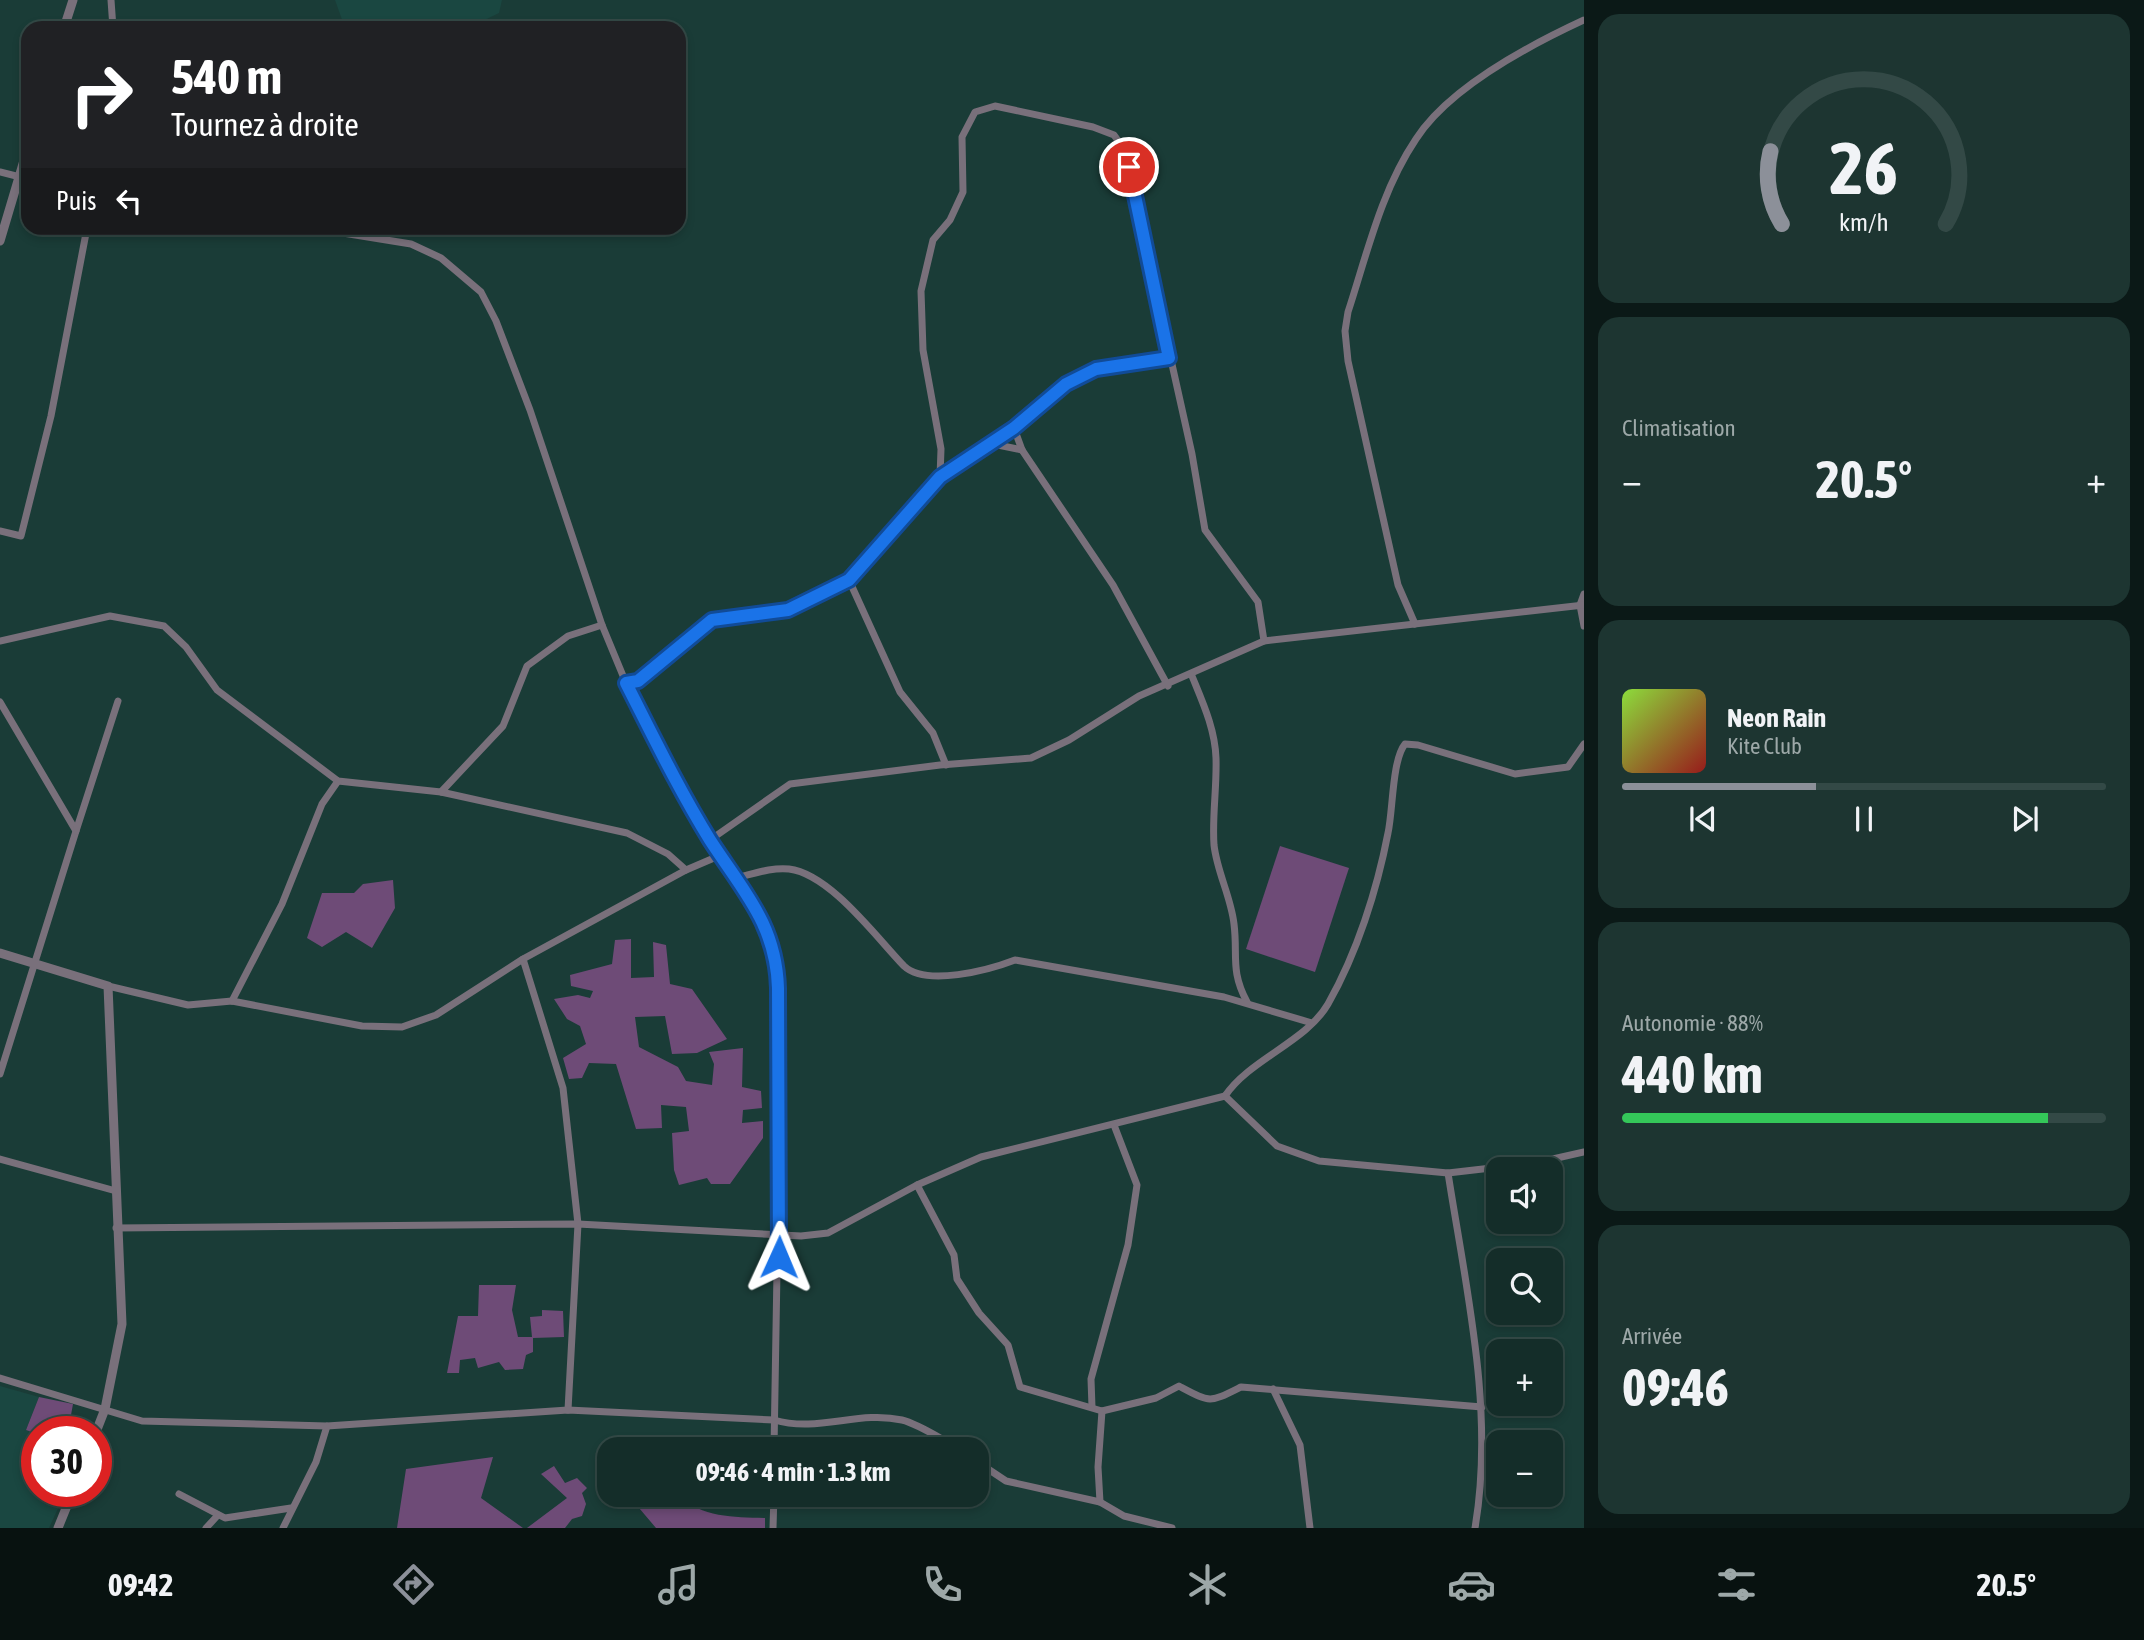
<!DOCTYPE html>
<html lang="fr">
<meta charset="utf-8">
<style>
body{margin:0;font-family:"Asap Condensed",sans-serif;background:#1d3531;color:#f1f3f6;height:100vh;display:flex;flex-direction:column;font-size:26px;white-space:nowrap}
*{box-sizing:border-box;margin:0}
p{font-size:23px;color:#9da8a8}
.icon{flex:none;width:38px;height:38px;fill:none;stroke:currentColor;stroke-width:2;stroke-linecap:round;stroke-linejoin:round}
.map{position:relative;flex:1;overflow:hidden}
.side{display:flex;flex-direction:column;gap:14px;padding:14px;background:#0b1917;width:560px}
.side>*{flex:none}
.hud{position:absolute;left:21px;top:21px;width:665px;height:214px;border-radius:21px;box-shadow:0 4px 10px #0003,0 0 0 2px #334946;background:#202124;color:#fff;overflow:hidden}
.controls{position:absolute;left:1486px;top:1157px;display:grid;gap:14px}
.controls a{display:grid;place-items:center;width:77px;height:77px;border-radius:14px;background:#142d29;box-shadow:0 4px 10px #0003,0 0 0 2px #334946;font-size:35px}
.speed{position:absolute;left:21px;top:1416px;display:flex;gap:14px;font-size:35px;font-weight:700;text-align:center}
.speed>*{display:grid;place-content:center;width:91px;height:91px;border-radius:50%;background:#142d29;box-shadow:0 4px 10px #0003,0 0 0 2px #334946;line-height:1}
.speed .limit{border:10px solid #d22;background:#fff;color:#111}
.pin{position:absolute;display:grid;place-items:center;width:60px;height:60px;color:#fff;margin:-30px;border:4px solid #fff;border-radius:50%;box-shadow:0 2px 7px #0007}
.me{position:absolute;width:77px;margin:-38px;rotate:1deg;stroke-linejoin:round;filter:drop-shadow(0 0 5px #0008)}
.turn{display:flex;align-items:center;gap:24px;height:147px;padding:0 35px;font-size:32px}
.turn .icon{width:91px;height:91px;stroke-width:2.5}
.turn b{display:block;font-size:49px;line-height:60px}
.then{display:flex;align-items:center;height:66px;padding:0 35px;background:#0003;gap:14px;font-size:26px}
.big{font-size:52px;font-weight:700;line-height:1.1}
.side .tile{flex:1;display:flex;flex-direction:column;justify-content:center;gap:10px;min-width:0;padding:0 24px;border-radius:21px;background:#1d3531}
.side .dial{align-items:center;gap:0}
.dial svg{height:182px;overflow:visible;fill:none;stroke:#334946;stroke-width:7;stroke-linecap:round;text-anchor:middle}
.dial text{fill:#f1f3f6;stroke:none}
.song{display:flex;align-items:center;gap:21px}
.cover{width:84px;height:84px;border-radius:10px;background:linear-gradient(135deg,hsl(90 70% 55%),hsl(0 70% 35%))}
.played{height:7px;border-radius:4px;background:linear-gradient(90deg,#8c9099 40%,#334946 40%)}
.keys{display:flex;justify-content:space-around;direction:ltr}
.heat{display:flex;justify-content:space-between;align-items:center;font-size:38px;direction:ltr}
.charge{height:10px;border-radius:5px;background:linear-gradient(90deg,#34c759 88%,#334946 0)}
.trip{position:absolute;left:597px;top:1437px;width:392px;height:70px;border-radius:21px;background:#142d29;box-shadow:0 4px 10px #0003,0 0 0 2px #334946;font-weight:700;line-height:70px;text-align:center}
.tabs{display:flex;height:112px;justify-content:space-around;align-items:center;background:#081210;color:#9da8a8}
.tabs .icon{width:49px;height:49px}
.tabs .selected{color:#8c9099}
.tabs b{font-size:32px;color:#f1f3f6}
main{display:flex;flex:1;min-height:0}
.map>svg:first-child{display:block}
.built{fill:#1a4741}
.green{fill:#6e4b77}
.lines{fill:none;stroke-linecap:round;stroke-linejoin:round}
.minor{stroke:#79707b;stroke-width:7}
.tertiary{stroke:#79707b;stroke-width:9}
.route-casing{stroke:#114b97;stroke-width:18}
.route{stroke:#1a73e8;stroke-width:12}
</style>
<main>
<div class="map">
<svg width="1584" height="1528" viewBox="0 0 1584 1528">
<rect width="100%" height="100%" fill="#1a3c37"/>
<!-- built -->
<g class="built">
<path d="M335 0H502L499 13 468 28H345Z"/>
<path d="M0 1386 39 1397 26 1430 37 1434V1448L30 1462 37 1467V1491H66L49 1528H0Z"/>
</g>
<!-- green -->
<g class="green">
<path d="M1280 846 1349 868 1315 972 1246 949Z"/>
<path d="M393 880 395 908 372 948 346 932 322 947 307 938 322 893H354L363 884Z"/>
<path d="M631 939V978L654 977 653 942 666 945 670 984 692 989 727 1039 697 1053 672 1054 665 1016 635 1017 639 1047 678 1067 686 1081 712 1085 714 1064 709 1052 743 1048 742 1087 761 1091 762 1108 743 1110 742 1123 763 1121V1138L730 1184H711L707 1178 679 1185 674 1170 672 1133 689 1131 686 1107 661 1105 662 1128 636 1129 616 1064 589 1063 582 1078 569 1079 563 1058 586 1044 580 1026 567 1019 554 999 578 995 590 998 593 991 571 986 570 975 612 964 615 940Z"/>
<path d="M479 1285H516L512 1310 518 1337H532L530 1317 542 1316V1310L563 1311 564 1337 533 1338V1352L526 1355 523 1369 505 1370 499 1362 478 1368 475 1358 460 1360 459 1373H447L458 1316H478Z"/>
<path d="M39 1397 73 1404 71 1415 87 1423 85 1431 37 1432V1434L26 1430Z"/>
<path d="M493 1457 481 1498 523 1528H397L406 1469Z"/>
<path d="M554 1466 565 1483 577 1478 587 1488 582 1493 586 1504 582 1516 572 1519 565 1528H527L567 1498 541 1474Z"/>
<path d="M628 1495H679C701 1518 735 1517 765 1518V1528H656Z"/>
</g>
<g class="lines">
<!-- minor -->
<g class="minor">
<path d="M111 0 113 28"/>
<path d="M0 172 28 179"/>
<path d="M312 228 411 244 441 258 481 292 496 321 530 410 602 625 626 683 710 840 771 937 777 962 780 1092 774 1449"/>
<path d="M1014 428 1022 450 1113 585 1168 686"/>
<path d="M993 444 1022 450"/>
<path d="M940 477 1014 428 1066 384 1096 369 1169 358"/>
<path d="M0 531 21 536 51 416 87 228"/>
<path d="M849 580 900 692 933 733 946 765"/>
<path d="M1584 594 1580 605 1584 626"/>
<path d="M1415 624 1398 585 1348 361 1345 331 1348 312C1367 254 1381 191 1416 139 1449 88 1530 45 1584 20"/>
<path d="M0 641 110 616 164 626 186 647 217 690 338 781 441 792 627 833 668 854 686 870"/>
<path d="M1192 676C1203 703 1215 729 1216 758 1217 787 1212 816 1214 845 1217 872 1231 897 1234 924 1238 956 1230 970 1247 1002"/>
<path d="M626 683 638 681 712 620 788 610 849 580 940 477 941 449 923 350 921 291 933 240 950 220 963 192 962 137 975 112 995 106 1093 127 1114 135 1124 149 1192 454 1205 530 1258 602 1264 641"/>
<path d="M0 702 76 831 0 1074"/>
<path d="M441 792 503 726 527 666 568 636 602 625"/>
<path d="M76 831 118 701"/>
<path d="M710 840 790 784 940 765 1031 758 1069 740 1139 696 1264 641 1584 605"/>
<path d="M736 878C753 874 772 867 789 869 830 874 876 937 904 966 926 987 989 970 1015 960L1224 997 1312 1023"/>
<path d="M523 959 563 1088 578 1224 568 1410"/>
<path d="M108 986 188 1005 232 1001 362 1026 402 1027 436 1015 523 959 686 870 721 855"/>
<path d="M232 1001 282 904 322 804 338 781"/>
<path d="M1225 1096C1250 1059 1306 1042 1328 1004 1357 953 1377 890 1388 833 1393 811 1392 760 1405 744L1418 745 1515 774 1568 767 1584 744"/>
<path d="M0 1159 116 1191"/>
<path d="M1448 1173C1466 1289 1495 1411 1475 1528"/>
<path d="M917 1185 954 1255 957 1279 979 1313 1008 1345 1020 1387 1102 1411 1156 1398 1179 1386C1211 1403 1209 1403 1241 1387L1482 1407"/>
<path d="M116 1228 578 1224 801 1236 828 1233 917 1185 981 1157 1225 1096 1277 1146 1319 1161 1448 1173 1535 1163 1584 1152"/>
<path d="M0 1378 142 1421 327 1426 568 1410 774 1420C819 1433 858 1410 902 1420 919 1424 944 1441 960 1449"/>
<path d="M1273 1389 1300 1445 1310 1528"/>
<path d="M1092 1407 1091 1379 1128 1245 1137 1185 1114 1125"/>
<path d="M976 1461 1006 1481 1100 1502 1124 1516 1172 1528"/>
<path d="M179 1494 225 1518 291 1508"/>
<path d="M1100 1502 1098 1467 1102 1411"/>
<path d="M206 1528 218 1515"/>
<path d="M283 1528 316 1462 327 1426"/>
<path d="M773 1528 774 1494"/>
</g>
<!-- tertiary -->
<g class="tertiary">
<path d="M64 28 73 0"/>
<path d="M0 241 28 147"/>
<path d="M0 953 108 986 122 1324 105 1409 96 1432"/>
<path d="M58 1528 73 1491"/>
</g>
</g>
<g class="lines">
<!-- route casing -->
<g class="route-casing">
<path id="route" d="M779 1257 778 988C776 924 743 891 710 840 679 790 653 736 626 683L638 681 712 620 788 610 849 580 940 477 1014 428 1066 384 1096 369 1169 358 1129 167"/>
</g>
<!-- route -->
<use href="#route" class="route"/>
</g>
</svg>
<div class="controls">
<a><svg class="icon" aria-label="sound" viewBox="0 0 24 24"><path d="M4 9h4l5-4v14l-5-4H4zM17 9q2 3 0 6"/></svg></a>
<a><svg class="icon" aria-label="search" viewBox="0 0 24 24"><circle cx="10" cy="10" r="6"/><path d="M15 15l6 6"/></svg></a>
<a>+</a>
<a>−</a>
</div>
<div class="speed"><div class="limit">30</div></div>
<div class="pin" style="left:1129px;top:167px;background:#d93025"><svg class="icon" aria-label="arrive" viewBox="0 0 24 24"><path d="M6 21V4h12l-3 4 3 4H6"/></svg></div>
<svg class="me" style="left:779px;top:1257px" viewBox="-20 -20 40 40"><path d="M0-17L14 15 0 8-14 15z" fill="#1a73e8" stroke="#fff" stroke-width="4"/></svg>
<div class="trip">09:46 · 4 min · 1.3 km</div>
<div class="hud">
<div class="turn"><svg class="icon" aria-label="right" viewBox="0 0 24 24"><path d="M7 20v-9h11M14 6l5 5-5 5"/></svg><div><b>540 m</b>Tournez à droite</div></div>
<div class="then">Puis<svg class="icon" aria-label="left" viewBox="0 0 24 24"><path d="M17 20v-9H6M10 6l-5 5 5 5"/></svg></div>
</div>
</div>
<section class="side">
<div class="tile dial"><svg viewBox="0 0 100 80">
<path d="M14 69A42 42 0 1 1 86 69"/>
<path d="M14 69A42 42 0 0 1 9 37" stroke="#8c9099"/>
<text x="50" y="56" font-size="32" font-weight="700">26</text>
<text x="50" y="72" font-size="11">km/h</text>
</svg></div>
<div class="tile"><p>Climatisation</p>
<div class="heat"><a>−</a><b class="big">20.5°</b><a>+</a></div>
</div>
<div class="tile">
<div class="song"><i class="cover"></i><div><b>Neon Rain</b><p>Kite Club</p></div></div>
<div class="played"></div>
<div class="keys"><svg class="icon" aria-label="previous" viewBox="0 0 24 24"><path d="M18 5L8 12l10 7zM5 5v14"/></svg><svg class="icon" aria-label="pause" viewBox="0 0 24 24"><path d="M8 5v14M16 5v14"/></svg><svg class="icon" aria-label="next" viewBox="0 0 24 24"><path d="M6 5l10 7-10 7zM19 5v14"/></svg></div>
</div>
<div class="tile"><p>Autonomie · 88%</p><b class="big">440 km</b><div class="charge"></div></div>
<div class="tile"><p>Arrivée</p><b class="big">09:46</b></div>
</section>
</main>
<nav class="tabs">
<b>09:42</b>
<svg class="icon selected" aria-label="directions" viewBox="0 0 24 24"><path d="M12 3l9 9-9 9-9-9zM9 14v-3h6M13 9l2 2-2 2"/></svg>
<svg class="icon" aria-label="music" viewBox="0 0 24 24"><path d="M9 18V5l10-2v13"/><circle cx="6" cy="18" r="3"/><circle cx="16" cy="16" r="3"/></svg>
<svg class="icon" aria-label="phone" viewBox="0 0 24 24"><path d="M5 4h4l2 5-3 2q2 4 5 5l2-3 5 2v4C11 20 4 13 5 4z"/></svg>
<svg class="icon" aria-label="climate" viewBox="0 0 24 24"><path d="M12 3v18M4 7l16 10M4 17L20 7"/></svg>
<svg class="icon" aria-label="car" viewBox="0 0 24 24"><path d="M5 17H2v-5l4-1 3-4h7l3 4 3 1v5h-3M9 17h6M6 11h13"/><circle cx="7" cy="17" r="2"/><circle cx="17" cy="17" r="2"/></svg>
<svg class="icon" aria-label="filters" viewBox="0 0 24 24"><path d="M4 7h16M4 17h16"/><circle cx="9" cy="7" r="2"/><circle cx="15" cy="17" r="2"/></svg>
<b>20.5°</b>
</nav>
